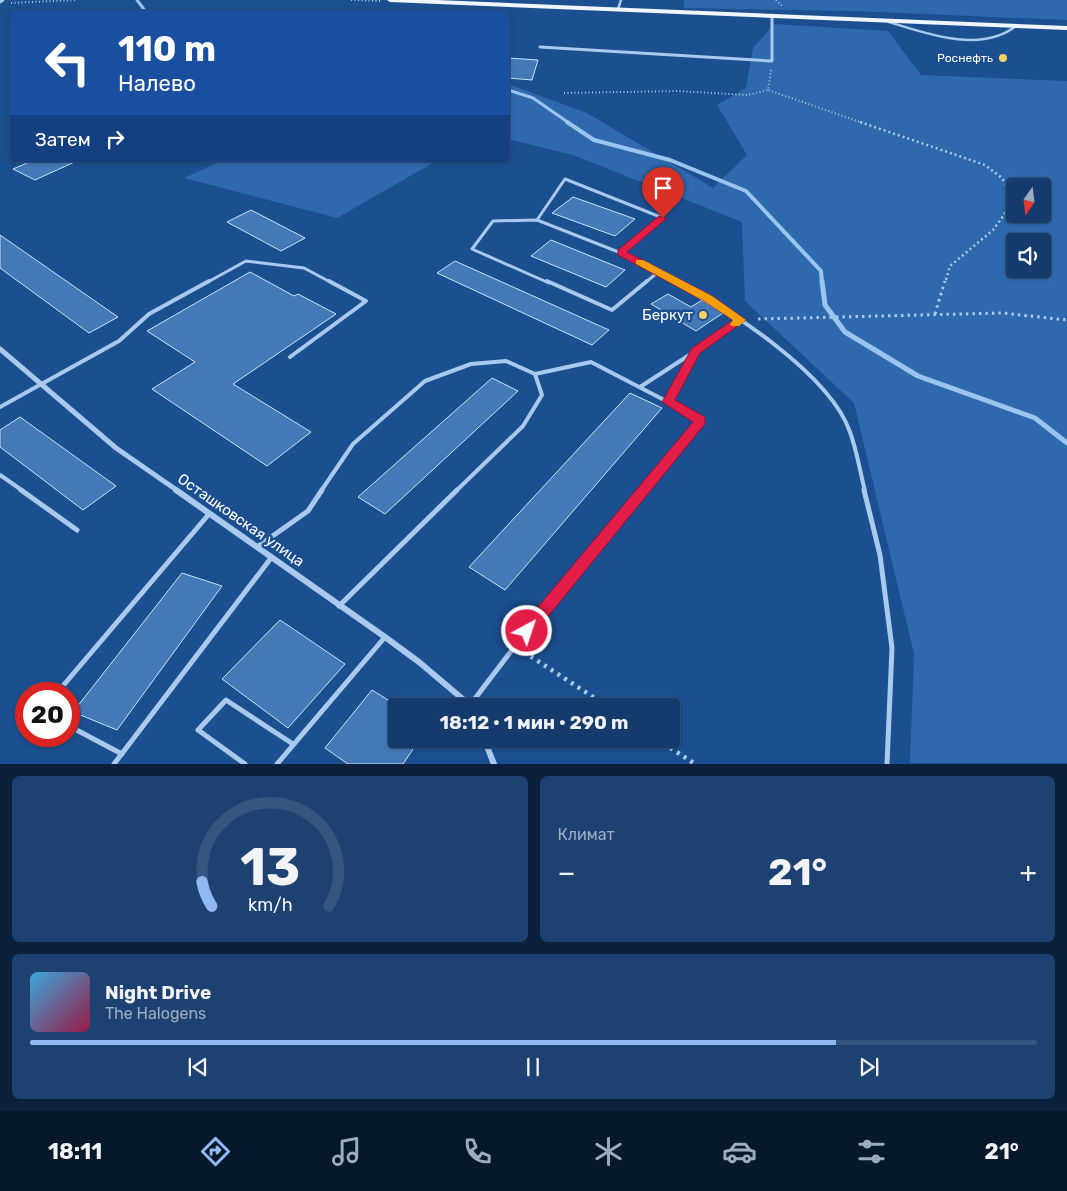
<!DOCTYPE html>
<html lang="ru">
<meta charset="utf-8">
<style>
body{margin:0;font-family:Rubik,sans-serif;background:#1d4271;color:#f1f3f6;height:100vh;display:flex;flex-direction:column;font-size:19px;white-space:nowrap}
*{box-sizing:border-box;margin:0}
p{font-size:16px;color:#9dadc1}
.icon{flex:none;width:28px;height:28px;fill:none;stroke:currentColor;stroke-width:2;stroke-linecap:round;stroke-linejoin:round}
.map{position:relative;height:764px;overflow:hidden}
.panel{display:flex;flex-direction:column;gap:12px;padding:12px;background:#0b203b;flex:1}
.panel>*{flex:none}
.banner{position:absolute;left:10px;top:10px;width:500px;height:152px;border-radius:5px;box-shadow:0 1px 4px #0004,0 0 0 1px #33557e;background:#1a4fa0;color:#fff;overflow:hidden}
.needle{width:32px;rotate:194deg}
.controls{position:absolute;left:1006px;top:178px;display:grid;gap:10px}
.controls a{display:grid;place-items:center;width:45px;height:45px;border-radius:5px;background:#143b6b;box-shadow:0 1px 4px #0004,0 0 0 1px #33557e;font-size:25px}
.speed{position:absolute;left:15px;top:682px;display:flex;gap:10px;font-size:25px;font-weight:700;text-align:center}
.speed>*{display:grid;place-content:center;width:65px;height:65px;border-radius:50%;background:#143b6b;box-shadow:0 1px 4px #0004,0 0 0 1px #33557e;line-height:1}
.speed .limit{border:8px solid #d22;background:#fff;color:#111}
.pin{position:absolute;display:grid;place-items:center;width:42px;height:42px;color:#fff;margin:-51px -21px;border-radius:50% 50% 50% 0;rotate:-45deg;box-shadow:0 0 5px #0007}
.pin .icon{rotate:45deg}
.me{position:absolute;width:55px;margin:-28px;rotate:40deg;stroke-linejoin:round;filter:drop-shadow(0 0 4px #0008)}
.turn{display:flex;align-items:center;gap:18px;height:105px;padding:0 25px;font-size:22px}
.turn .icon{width:65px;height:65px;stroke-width:2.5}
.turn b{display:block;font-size:35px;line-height:42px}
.then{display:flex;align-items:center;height:48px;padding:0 25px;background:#0003;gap:10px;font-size:19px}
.big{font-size:38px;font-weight:700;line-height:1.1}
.panel .tile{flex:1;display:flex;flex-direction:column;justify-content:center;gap:8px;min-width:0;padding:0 18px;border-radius:8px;background:#1d4271}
.panel .dial{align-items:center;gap:0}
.dial svg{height:130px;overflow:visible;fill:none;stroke:#33557e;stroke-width:7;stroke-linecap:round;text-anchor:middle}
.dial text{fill:#f1f3f6;stroke:none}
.song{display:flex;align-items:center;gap:15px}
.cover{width:60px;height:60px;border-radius:8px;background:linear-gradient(135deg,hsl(200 70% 55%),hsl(340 70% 35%))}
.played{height:5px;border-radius:2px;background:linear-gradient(90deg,#90b9f0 80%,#33557e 80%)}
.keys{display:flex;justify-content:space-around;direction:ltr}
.heat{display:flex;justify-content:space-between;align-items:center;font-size:28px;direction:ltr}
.panel .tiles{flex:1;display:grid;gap:12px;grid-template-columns:1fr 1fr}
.tile:last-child{grid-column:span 2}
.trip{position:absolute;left:388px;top:698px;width:292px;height:50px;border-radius:5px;background:#143b6b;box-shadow:0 1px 4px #0004,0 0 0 1px #33557e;font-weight:700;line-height:50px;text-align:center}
.tabs{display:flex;height:80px;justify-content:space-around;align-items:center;background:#08182b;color:#9dadc1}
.tabs .icon{width:35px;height:35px}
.tabs .current{color:#90b9f0}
.tabs b{font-size:22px;color:#f1f3f6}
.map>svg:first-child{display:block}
.green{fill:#2e69ad;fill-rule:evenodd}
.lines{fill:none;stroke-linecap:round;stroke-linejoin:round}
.stream-far2{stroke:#9cc4f0;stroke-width:3}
.stream-far1{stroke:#9cc4f0;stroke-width:4}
.stream{stroke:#9cc4f0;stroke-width:5}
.building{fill:#4478b7;stroke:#cfe3fa}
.path-far3{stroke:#a9c9ee;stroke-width:2;stroke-dasharray:1 2.5;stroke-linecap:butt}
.path-far2{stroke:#a9c9ee;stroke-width:2.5;stroke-dasharray:2 3;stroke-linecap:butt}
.path-far1{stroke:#a9c9ee;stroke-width:3;stroke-dasharray:2.5 4;stroke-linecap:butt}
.path{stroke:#a9c9ee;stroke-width:4.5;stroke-dasharray:3 5;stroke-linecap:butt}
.lane-far3{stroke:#a9c9ee;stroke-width:2.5}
.lane-far2{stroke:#a9c9ee;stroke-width:3}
.lane-far1{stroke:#a9c9ee;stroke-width:4}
.lane{stroke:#a9c9ee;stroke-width:5}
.street-far2{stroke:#a9c9ee;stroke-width:3}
.street-far1{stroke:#a9c9ee;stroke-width:5}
.street{stroke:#a9c9ee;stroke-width:6}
.primary{fill:#f0f6ff;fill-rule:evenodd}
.route{fill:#e11d48;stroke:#92132f}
.slow{fill:#f59e0b}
.poi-dot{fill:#ffd166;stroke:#1b4f8f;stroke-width:2}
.labels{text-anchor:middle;stroke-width:5;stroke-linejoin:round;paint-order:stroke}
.far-poi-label{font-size:12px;fill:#fff;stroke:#1b4f8f;text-anchor:end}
.poi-label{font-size:15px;fill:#fff;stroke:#1b4f8f;text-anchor:end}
.street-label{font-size:15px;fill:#fff;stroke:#1b4f8f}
</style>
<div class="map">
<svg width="1067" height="764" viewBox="0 0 1067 764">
<rect width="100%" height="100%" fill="#1b4f8f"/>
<!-- green -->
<g class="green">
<path d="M684 0H1067V20L853 11 684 8Z"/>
<path d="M774 24 888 31 921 75 1067 81V763H910L914 654 854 403 745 301 742 222 573 155 508 139V84L587 113 713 188 747 155 717 105 746 88 753 48ZM1015 186H1042V214H1015ZM1015 241H1042V269H1015Z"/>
<path d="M223 160H438L337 218 184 178Z"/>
</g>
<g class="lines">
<!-- stream-far2 -->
<g class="stream-far2">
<path d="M137 0 146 12"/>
<path d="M508 90 533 98 569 123"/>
</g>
<!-- stream-far1 -->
<path class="stream-far1" d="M567 122 594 140 670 160 746 191 821 271 822 283"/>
<!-- stream -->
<path class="stream" d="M822 281 825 305 845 332 918 376 1035 418 1067 443"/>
</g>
<!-- building -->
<g class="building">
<path d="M508 58 538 60 532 80 508 78Z"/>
<path d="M34 160H79L35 180 13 169Z"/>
<path d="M573 197 635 219 615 236 552 213Z"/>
<path d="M251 210 305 238 281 251 227 222Z"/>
<path d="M0 235 118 317 89 333 0 268Z"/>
<path d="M551 240 625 270 606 287 531 256Z"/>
<path d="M455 261 609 330 592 345 437 273Z"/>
<path d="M250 272 294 296 298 294 336 314 233 384 311 432 267 466 152 389 195 362 147 331Z"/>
<path d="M668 294 691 307 702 300 723 313 696 331 651 304Z"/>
<path d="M492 378 518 391 385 514 358 497Z"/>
<path d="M630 393 662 408 505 590 469 567Z"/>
<path d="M20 417 116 486 83 510 0 447V430Z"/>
<path d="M182 573 222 586 117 730 73 712Z"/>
<path d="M280 620 345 664 288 728 222 679Z"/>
<path d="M372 690 396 705V739H420L403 764H348L325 748Z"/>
</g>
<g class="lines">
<!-- path-far3 -->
<g class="path-far3">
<path d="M351 0 380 1"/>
<path d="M776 0 782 6"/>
<path d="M11 3 75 0"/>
<path d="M771 70 768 90 863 123"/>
<path d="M564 93 678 91 747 95 768 90"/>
</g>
<!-- path-far2 -->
<path class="path-far2" d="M860 122 985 165 1002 178 1008 188 1006 212 993 230 950 266 945 283"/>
<!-- path-far1 -->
<g class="path-far1">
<path d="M935 314 945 281"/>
<path d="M758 319 1002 313 1067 320"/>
</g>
<!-- path -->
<g class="path">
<path d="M524 652 607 706"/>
<path d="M657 739 695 764"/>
</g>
<!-- lane-far3 -->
<g class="lane-far3">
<path d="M618 9 621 0"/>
<path d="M889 22C927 34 983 54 1017 25"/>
</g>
<!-- lane-far2 -->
<g class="lane-far2">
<path d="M537 220 565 179 663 218 621 253"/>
<path d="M658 272 678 283"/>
<path d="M206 283 246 261 304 268 332 283"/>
<path d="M549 283 472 249 493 221 537 220 621 253 658 272"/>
<path d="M645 283 658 272"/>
</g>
<!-- lane-far1 -->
<g class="lane-far1">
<path d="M547 281 612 310 647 281"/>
<path d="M676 281C729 309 830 374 850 432 857 451 860 472 865 491"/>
<path d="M290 357 366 301 329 281"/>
<path d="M535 374 591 362 668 402"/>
<path d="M640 387 694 352"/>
<path d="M0 407 119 341 149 314 209 281"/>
<path d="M0 475 23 491"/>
<path d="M321 491 353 444 425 381 471 364 506 361 535 374 542 395 523 426 456 491"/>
<path d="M642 491 701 420 668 402 696 351 740 320"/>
</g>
<!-- lane -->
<g class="lane">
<path d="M21 490 77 530"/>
<path d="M864 490 880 555 892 648 887 764"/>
<path d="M257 547 308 511 322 490"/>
<path d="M339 606 457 490"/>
<path d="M56 694 209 514"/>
<path d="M470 705 515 646 643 490"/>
<path d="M69 726 122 754"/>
<path d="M114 764 271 558"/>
<path d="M245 764 198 730 226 700 293 744"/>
<path d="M277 764 385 637"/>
</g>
<!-- street-far2 -->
<g class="street-far2">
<path d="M0 2 3 0"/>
<path d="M540 47 772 61V15"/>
</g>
<!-- street-far1 -->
<path class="street-far1" d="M0 349 116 448 178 491"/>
<!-- street -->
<g class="street">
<path d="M176 490 385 637 419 662 471 706"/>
<path d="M484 739 494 764"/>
</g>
<!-- primary -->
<path class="primary" d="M387 0H437L1067 26V30L390 2Z"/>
</g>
<!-- route -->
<path class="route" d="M659 216 667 218 627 252 712 296 746 320 700 353 675 400 705 417V424L532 636 527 638 522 636 520 631 522 626 693 422 662 402 692 348 733 320 704 301 618 255V250Z"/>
<!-- slow -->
<path class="slow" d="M636 260H643L712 296 746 320 739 326H731L730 324 733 320 704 301 636 264Z"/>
<!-- markers -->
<g class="poi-dot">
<circle cx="1003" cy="58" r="5"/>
<circle cx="703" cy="315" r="5"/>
</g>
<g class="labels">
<!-- far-poi labels -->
<g class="far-poi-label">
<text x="993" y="62">Роснефть</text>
</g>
<!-- poi labels -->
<g class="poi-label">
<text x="693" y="320">Беркут</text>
</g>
<!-- street labels -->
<g class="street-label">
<text transform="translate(241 520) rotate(35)" y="5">Осташковская улица</text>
</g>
</g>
</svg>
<div class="controls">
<a><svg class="needle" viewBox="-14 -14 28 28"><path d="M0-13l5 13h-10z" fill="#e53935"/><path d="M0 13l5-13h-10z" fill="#9dadc1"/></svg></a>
<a><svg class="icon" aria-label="sound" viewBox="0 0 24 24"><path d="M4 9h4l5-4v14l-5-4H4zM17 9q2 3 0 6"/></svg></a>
</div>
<div class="speed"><div class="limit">20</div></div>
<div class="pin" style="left:663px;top:218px;background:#d93025"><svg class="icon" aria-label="arrive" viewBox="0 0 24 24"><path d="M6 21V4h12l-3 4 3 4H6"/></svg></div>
<svg class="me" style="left:527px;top:631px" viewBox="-20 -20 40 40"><circle r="17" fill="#e11d48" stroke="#fff" stroke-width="3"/><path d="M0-11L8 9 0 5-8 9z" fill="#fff"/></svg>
<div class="trip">18:12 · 1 мин · 290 m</div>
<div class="banner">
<div class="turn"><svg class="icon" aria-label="left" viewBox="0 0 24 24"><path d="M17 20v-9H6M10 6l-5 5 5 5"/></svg><div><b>110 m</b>Налево</div></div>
<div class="then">Затем<svg class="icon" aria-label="right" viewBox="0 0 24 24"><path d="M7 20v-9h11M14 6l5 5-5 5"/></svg></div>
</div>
</div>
<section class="panel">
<div class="tiles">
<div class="tile dial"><svg viewBox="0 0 100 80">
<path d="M14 69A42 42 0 1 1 86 69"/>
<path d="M14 69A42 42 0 0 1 8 54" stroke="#90b9f0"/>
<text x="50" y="56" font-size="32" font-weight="700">13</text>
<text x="50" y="72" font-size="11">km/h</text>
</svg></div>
<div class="tile"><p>Климат</p>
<div class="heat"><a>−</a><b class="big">21°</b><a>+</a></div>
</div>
<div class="tile">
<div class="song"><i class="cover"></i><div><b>Night Drive</b><p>The Halogens</p></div></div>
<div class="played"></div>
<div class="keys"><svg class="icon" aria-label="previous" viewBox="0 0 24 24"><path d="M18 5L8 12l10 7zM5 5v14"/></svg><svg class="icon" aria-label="pause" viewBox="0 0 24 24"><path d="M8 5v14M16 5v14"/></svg><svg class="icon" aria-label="next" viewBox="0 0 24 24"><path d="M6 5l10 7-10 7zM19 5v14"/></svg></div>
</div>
</div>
</section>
<nav class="tabs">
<b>18:11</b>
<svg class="icon current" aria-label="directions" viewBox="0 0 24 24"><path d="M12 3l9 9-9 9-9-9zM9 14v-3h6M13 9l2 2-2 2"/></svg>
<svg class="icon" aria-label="music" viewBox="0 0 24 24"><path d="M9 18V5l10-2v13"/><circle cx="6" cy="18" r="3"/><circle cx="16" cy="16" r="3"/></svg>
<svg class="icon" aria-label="phone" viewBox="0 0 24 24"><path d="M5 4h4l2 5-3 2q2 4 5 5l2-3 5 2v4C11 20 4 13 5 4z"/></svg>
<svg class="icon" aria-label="climate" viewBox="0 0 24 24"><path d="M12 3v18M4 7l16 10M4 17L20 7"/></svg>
<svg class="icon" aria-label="car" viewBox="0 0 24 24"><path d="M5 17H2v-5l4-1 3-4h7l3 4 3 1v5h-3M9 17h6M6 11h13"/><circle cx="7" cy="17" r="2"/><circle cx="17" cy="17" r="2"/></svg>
<svg class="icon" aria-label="filters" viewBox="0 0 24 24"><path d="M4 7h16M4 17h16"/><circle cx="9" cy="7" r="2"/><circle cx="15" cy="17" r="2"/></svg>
<b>21°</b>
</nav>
